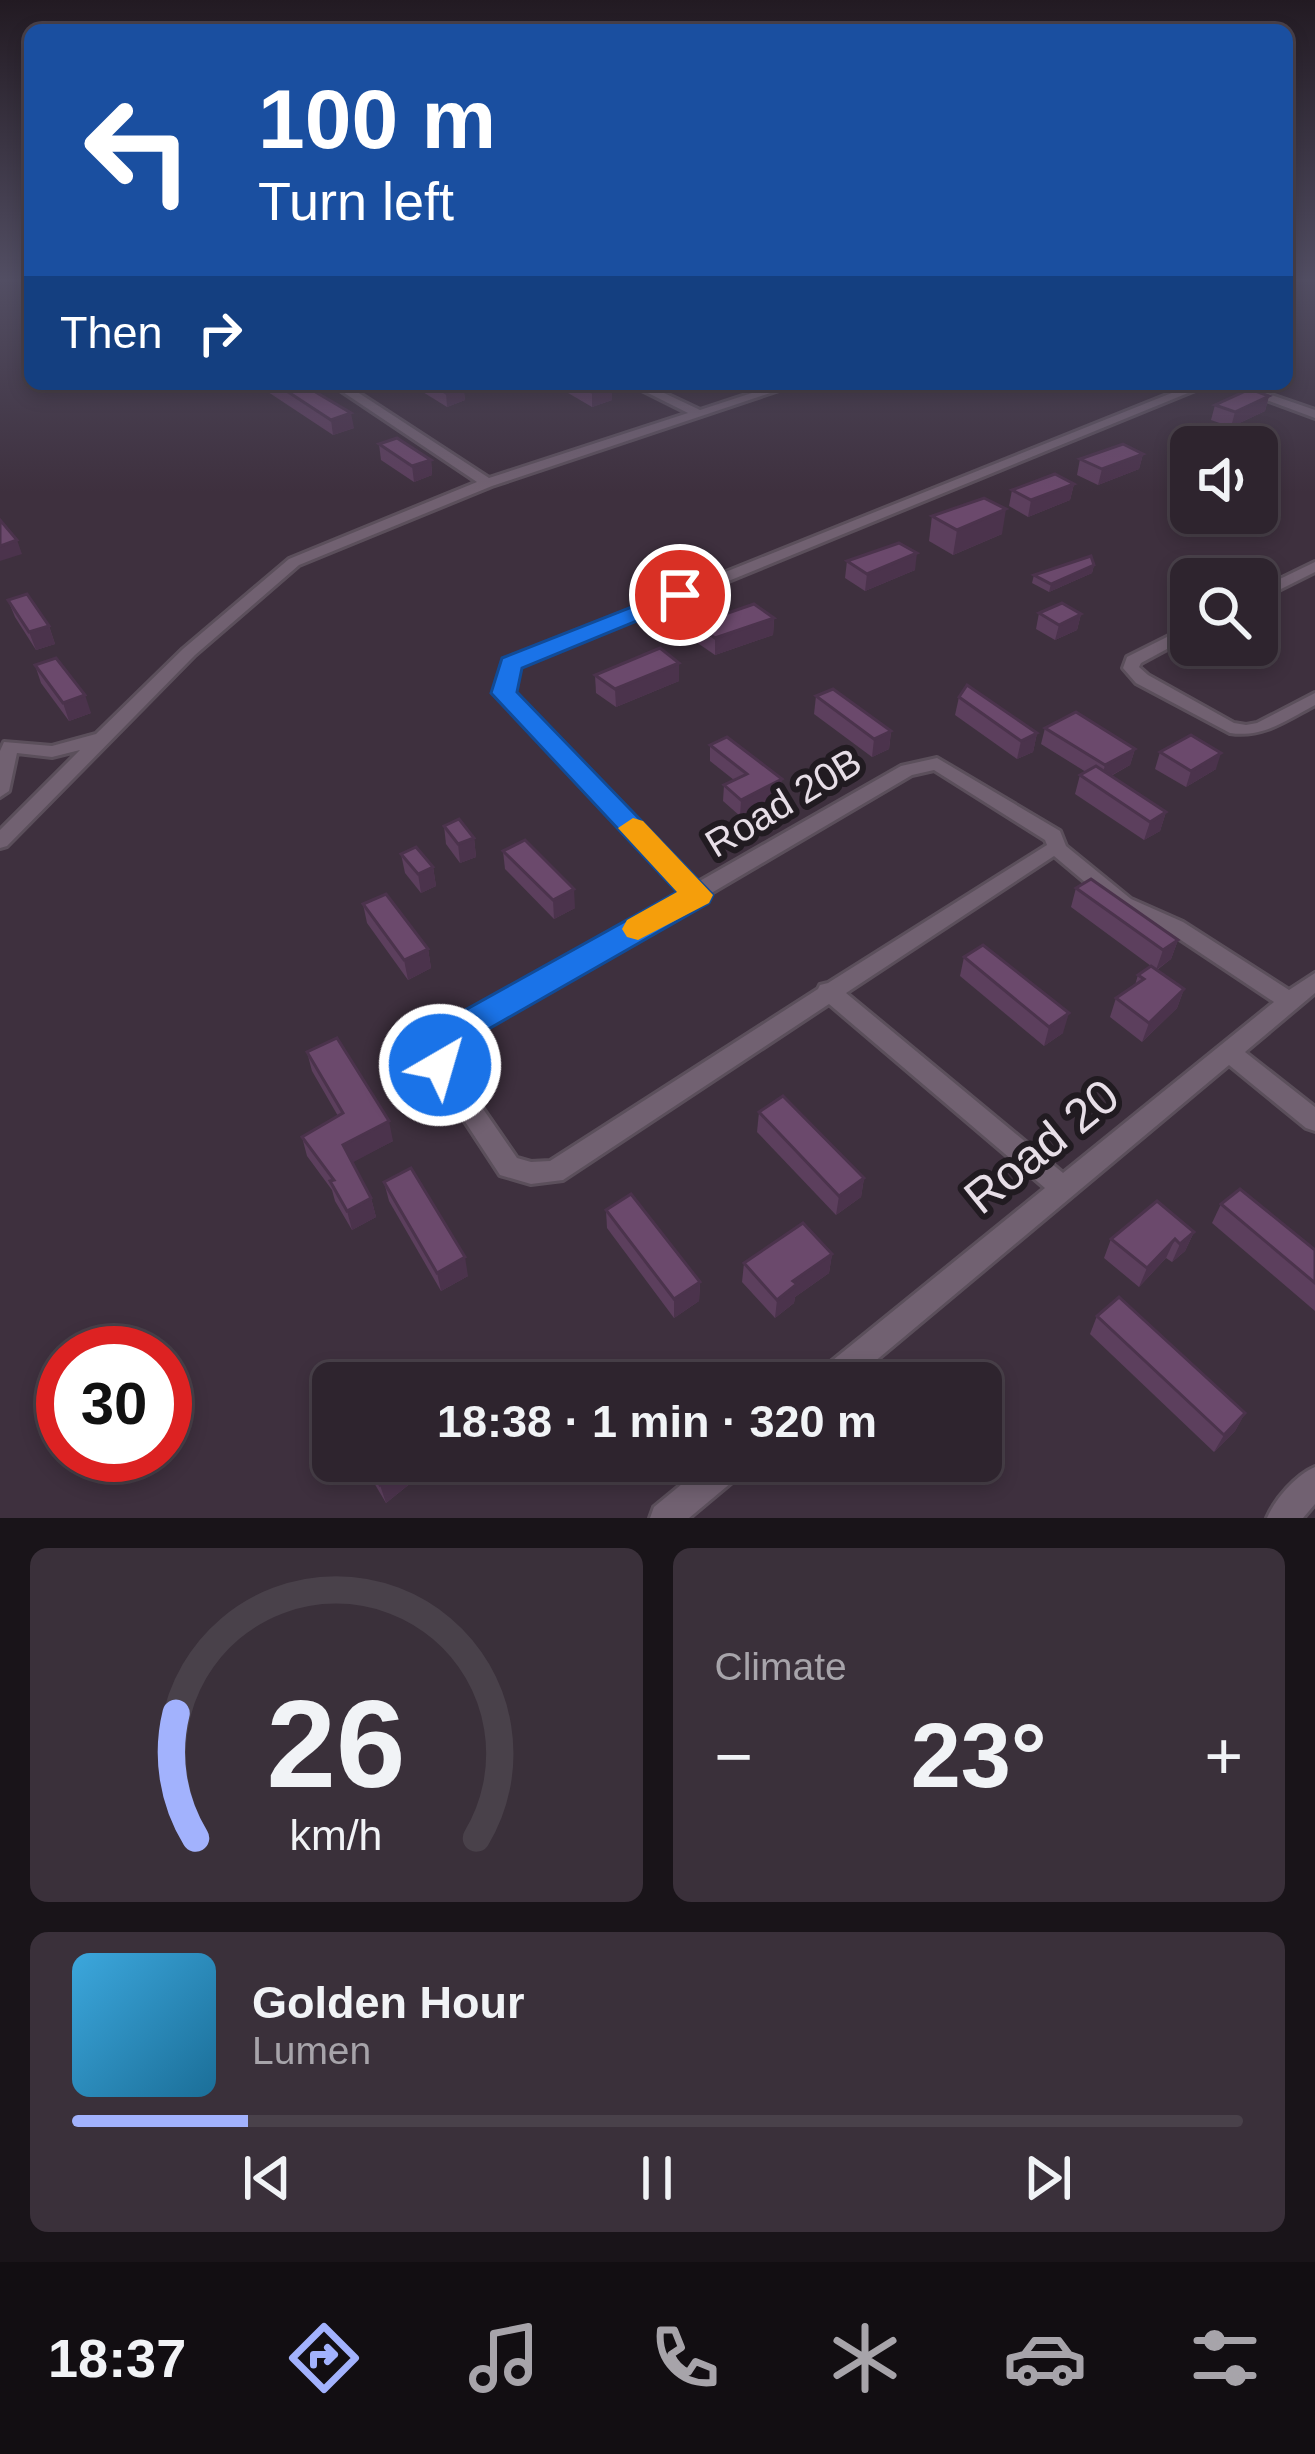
<!DOCTYPE html>
<meta charset="utf-8">
<style>
body{margin:0;font-family:Arial,sans-serif;background:#3a303a;color:#f1f3f6;height:100vh;display:flex;flex-direction:column;font-size:45px;white-space:nowrap}
*{box-sizing:border-box;margin:0}
p{font-size:39px;color:#a7a4aa}
.icon{flex:none;width:66px;height:66px;fill:none;stroke:currentColor;stroke-width:2;stroke-linecap:round;stroke-linejoin:round}
.map{position:relative;height:1518px;overflow:hidden}
.details{display:flex;flex-direction:column;gap:30px;padding:30px;background:#191419;flex:1}
.details>*{flex:none}
.guide{position:absolute;left:24px;top:24px;width:1269px;height:366px;border-radius:18px;box-shadow:0 6px 18px #0003,0 0 0 3px #49414a;background:#1a4fa0;color:#fff;overflow:hidden}
.controls{position:absolute;left:1170px;top:426px;display:grid;gap:24px}
.controls a{display:grid;place-items:center;width:108px;height:108px;border-radius:18px;background:#2e242e;box-shadow:0 6px 18px #0003,0 0 0 3px #49414a;font-size:60px}
.speed{position:absolute;left:36px;top:1326px;display:flex;gap:24px;font-size:60px;font-weight:700;text-align:center}
.speed>*{display:grid;place-content:center;width:156px;height:156px;border-radius:50%;background:#2e242e;box-shadow:0 6px 18px #0003,0 0 0 3px #49414a;line-height:1}
.speed .limit{border:18px solid #d22;background:#fff;color:#111}
.pin{position:absolute;display:grid;place-items:center;width:102px;height:102px;color:#fff;margin:-51px;border:6px solid #fff;border-radius:50%;box-shadow:0 3px 12px #0007}
.me{position:absolute;width:132px;margin:-66px;rotate:38deg;stroke-linejoin:round;filter:drop-shadow(0 0 9px #0008)}
.turn{display:flex;align-items:center;gap:42px;height:252px;padding:0 36px;font-size:54px}
.turn .icon{width:156px;height:156px;stroke-width:2.5}
.turn b{display:block;font-size:84px;line-height:102px}
.then{display:flex;align-items:center;height:114px;padding:0 36px;background:#0003;gap:24px;font-size:45px}
.big{font-size:90px;font-weight:700;line-height:1.1}
.details .tile{flex:1;display:flex;flex-direction:column;justify-content:center;gap:18px;min-width:0;padding:0 42px;border-radius:18px;background:#3a303a}
.details .dial{align-items:center;gap:0}
.dial svg{height:312px;overflow:visible;fill:none;stroke:#49414a;stroke-width:7;stroke-linecap:round;text-anchor:middle}
.dial text{fill:#f1f3f6;stroke:none}
.song{display:flex;align-items:center;gap:36px}
.cover{width:144px;height:144px;border-radius:18px;background:linear-gradient(135deg,hsl(200 70% 55%),hsl(200 70% 35%))}
.played{height:12px;border-radius:6px;background:linear-gradient(90deg,#a2b2fd 15%,#49414a 15%)}
.keys{display:flex;justify-content:space-around;direction:ltr}
.heat{display:flex;justify-content:space-between;align-items:center;font-size:66px;direction:ltr}
.details .tiles{flex:1;display:grid;gap:30px;grid-template-columns:1fr 1fr}
.tile:last-child{grid-column:span 2}
.trip{position:absolute;left:312px;top:1362px;width:690px;height:120px;border-radius:18px;background:#2e242e;box-shadow:0 6px 18px #0003,0 0 0 3px #49414a;font-weight:700;line-height:120px;text-align:center}
.tab-bar{display:flex;height:192px;justify-content:space-around;align-items:center;background:#120e12;color:#a7a4aa}
.tab-bar .icon{width:84px;height:84px}
.tab-bar .active{color:#a2b2fd}
.tab-bar b{font-size:54px;color:#f1f3f6}
.map>svg:first-child{display:block}
.lines{fill:none;stroke-linecap:round;stroke-linejoin:round}
.minor-casing{stroke:#5b4f5b;stroke-width:6}
.minor{fill:#716171;fill-rule:evenodd}
.wall{fill:#5c3f5d}
.shaded-wall{fill:#4b334c}
.building{fill:#6b496c;stroke:#4b334c;stroke-width:3}
.route{fill:#1a73e8;stroke:#114b97;stroke-width:3}
.slow{fill:#f59e0b}
.labels{text-anchor:middle;stroke-width:12;stroke-linejoin:round;paint-order:stroke}
.street-label{font-size:39px;fill:#e7dee7;stroke:#211b21}
.near-street-label{font-size:48px;fill:#e7dee7;stroke:#211b21}
</style>
<div class="map">
<svg width="1315" height="1518" viewBox="0 0 1315 1518">
<rect width="100%" height="100%" fill="#3e303e"/>
<g class="lines">
<!-- minor casing -->
<g class="minor-casing">
<g id="minor">
<path d="M331 384H345L489 478 688 413 630 384H645L700 410 779 384H797L492 486 299 565 195 655 7 846 0 848V830L80 750 52 757 17 753 9 791 0 797V751L4 742 52 746 96 734 183 649 289 559 477 482Z"/>
<path d="M1194 384H1210L518 667 513 692 698 882 901 766 937 758 1060 831 1066 846 1131 899 1183 922 1289 990 1315 973V993L1245 1052 1315 1107V1131L1306 1128 1229 1065 849 1383H813L817 1373 1045 1188 829 1004 563 1180 531 1184 500 1175 428 1065 432 1047 444 1028 682 891 498 697 496 693 502 664 504 661ZM934 770 1045 840 1047 845 828 983 820 985 818 989 550 1161 531 1162 517 1158 452 1064 454 1049 460 1040 696 902 705 900 708 895 912 775ZM1054 856 1117 909 1169 932 1274 1002 1063 1173 846 993Z"/>
<path d="M1223 384H1240L1315 410V418Z"/>
<path d="M1315 562V572L1257 601V590Z"/>
<path d="M1191 625V636L1141 663 1139 667 1148 675 1234 723 1246 725 1257 723 1315 693V705C1287 720 1263 738 1230 733L1136 683 1123 668 1127 657Z"/>
<path d="M710 1461H748L744 1472 689 1518H650L654 1507Z"/>
<path d="M1315 1467V1504L1303 1518H1267C1275 1499 1296 1475 1315 1467Z"/>
</g>
</g>
<!-- minor -->
<use href="#minor" class="minor"/>
</g>
<!-- wall -->
<g class="wall">
<path d="M256 384H306L354 428 333 435Z"/>
<path d="M410 384H462L463 385 465 400 447 407Z"/>
<path d="M562 384H609L612 385V400L592 407 563 390Z"/>
<path d="M1269 396 1265 411 1231 427 1211 420 1215 405Z"/>
<path d="M379 444 431 460 432 475 414 482 381 460Z"/>
<path d="M1143 454 1139 469 1098 485 1077 475 1080 459Z"/>
<path d="M1074 484 1070 500 1028 517 1009 506 1012 490Z"/>
<path d="M932 516 1002 534 953 555 929 541Z"/>
<path d="M847 561 915 570 865 591 845 578Z"/>
<path d="M1094 565 1092 573 1049 592 1032 583 1034 575Z"/>
<path d="M8 600 49 626 55 644 36 650 15 617Z"/>
<path d="M1039 613 1081 614 1077 630 1055 640 1036 629Z"/>
<path d="M774 618 773 635 715 655 696 642V624Z"/>
<path d="M679 663V681L616 707 596 693 595 675Z"/>
<path d="M35 665 91 713 69 721 41 683Z"/>
<path d="M816 696 891 731 889 749 872 757 814 714Z"/>
<path d="M959 697 1037 733 1033 752 1017 759 955 715Z"/>
<path d="M1045 728 1135 749 1130 765 1111 776 1166 812 1160 831 1144 840 1075 794 1080 775 1086 772 1041 744Z"/>
<path d="M710 745 781 795 740 816 723 801 724 785 734 780 710 761Z"/>
<path d="M1160 752 1216 769 1186 787 1155 769Z"/>
<path d="M444 826 474 838 476 857 460 863 446 844Z"/>
<path d="M503 851 575 908 554 919 505 869Z"/>
<path d="M401 854 433 867 436 886 421 893 405 873Z"/>
<path d="M1091 879 1178 940 1171 959 1157 970 1184 989 1177 1008 1142 1042 1110 1017 1116 998 1135 985 1138 975 1151 966 1071 907 1076 888Z"/>
<path d="M363 904 428 949 431 968 408 980 367 923Z"/>
<path d="M964 957 1063 1033 1044 1046 960 976Z"/>
<path d="M307 1052 393 1141 352 1162 371 1198 376 1217 352 1230 335 1201 332 1190 307 1156 302 1137 338 1116 312 1071Z"/>
<path d="M759 1112 864 1178 861 1197 836 1215 757 1132Z"/>
<path d="M384 1182 468 1276 441 1291 389 1201Z"/>
<path d="M1221 1204 1315 1250V1311L1212 1223Z"/>
<path d="M606 1210 700 1282 699 1301 674 1318 607 1228Z"/>
<path d="M1194 1232 1185 1251 1172 1262 1166 1258 1139 1287 1104 1258 1111 1239Z"/>
<path d="M832 1254 829 1273 795 1297 794 1303 775 1318 742 1282 744 1263Z"/>
<path d="M1097 1316 1245 1413 1235 1431 1214 1452 1090 1334Z"/>
<path d="M361 1461H405L412 1482 386 1503Z"/>
</g>
<!-- shaded-wall -->
<g class="shaded-wall">
<path d="M463 385 465 400 447 407 446 393Z"/>
<path d="M612 385V400L592 407V392Z"/>
<path d="M1269 396 1265 411 1231 427 1235 412Z"/>
<path d="M351 413 354 428 333 435 331 420Z"/>
<path d="M1143 454 1139 469 1098 485 1102 469Z"/>
<path d="M431 460 432 475 414 482 412 466Z"/>
<path d="M1074 484 1070 500 1028 517 1031 500Z"/>
<path d="M1267 486 1265 494 1257 497V490Z"/>
<path d="M1006 509 1002 534 953 555 957 530Z"/>
<path d="M17 540 22 554 0 561V546Z"/>
<path d="M917 553 915 570 865 591 867 574Z"/>
<path d="M1094 565 1092 573 1049 592 1051 584Z"/>
<path d="M1081 614 1077 630 1055 640 1059 625Z"/>
<path d="M774 618 773 635 715 655V638Z"/>
<path d="M49 626 55 644 36 650 29 632Z"/>
<path d="M679 663V681L616 707 615 689Z"/>
<path d="M85 695 91 713 69 721 63 703Z"/>
<path d="M891 731 889 749 872 757 874 739Z"/>
<path d="M1037 733 1033 752 1017 759 1021 741Z"/>
<path d="M1135 749 1130 765 1101 781 1105 765Z"/>
<path d="M1221 753 1216 769 1186 787 1191 771Z"/>
<path d="M782 779 781 795 740 816 741 800Z"/>
<path d="M1166 812 1160 831 1144 840 1150 822Z"/>
<path d="M474 838 476 857 460 863 458 844Z"/>
<path d="M433 867 436 886 421 893 418 874Z"/>
<path d="M574 889 575 908 554 919 553 900Z"/>
<path d="M1178 940 1171 959 1156 970 1163 950Z"/>
<path d="M428 949 431 968 408 980 404 960Z"/>
<path d="M1184 989 1177 1008 1142 1042 1149 1023Z"/>
<path d="M1069 1013 1063 1033 1044 1046 1049 1027Z"/>
<path d="M389 1121 393 1141 348 1165 343 1145Z"/>
<path d="M864 1178 861 1197 836 1215 839 1196Z"/>
<path d="M371 1198 376 1217 352 1230 347 1211Z"/>
<path d="M1194 1232 1185 1251 1172 1262 1180 1244Z"/>
<path d="M1175 1239 1166 1258 1139 1287 1147 1268Z"/>
<path d="M832 1254 829 1273 795 1297 794 1303 775 1318 777 1300 793 1281Z"/>
<path d="M465 1257 468 1276 441 1291 437 1273Z"/>
<path d="M700 1282 699 1301 674 1318V1299Z"/>
<path d="M1245 1413 1235 1431 1214 1452 1224 1435Z"/>
<path d="M407 1465 412 1482 386 1503 380 1485Z"/>
</g>
<!-- building -->
<g class="building">
<path d="M276 384H302L351 413 331 420Z"/>
<path d="M432 384H462L463 385 446 393Z"/>
<path d="M577 384H609L612 385 592 392Z"/>
<path d="M1250 389 1269 396 1235 412 1215 405Z"/>
<path d="M397 438 431 460 412 466 379 444Z"/>
<path d="M1123 444 1143 454 1102 469 1080 459Z"/>
<path d="M1055 474 1074 484 1031 500 1012 490Z"/>
<path d="M984 498 1006 509 957 530 932 516Z"/>
<path d="M0 520 17 540 0 546Z"/>
<path d="M899 543 917 553 867 574 847 561Z"/>
<path d="M1091 556 1094 565 1051 584 1034 575Z"/>
<path d="M27 594 49 626 29 632 8 600Z"/>
<path d="M1062 603 1081 614 1059 625 1039 613Z"/>
<path d="M754 604 774 618 715 638 696 624Z"/>
<path d="M660 648 679 663 615 689 595 675Z"/>
<path d="M56 658 85 695 63 703 35 665Z"/>
<path d="M967 685 1037 733 1021 741 959 697Z"/>
<path d="M833 689 891 731 874 739 816 696Z"/>
<path d="M1076 712 1135 749 1105 765 1045 728Z"/>
<path d="M1191 735 1221 753 1191 771 1160 752Z"/>
<path d="M727 737 782 779 741 800 724 785 747 774 710 745Z"/>
<path d="M1096 766 1166 812 1150 822 1080 775Z"/>
<path d="M459 819 474 838 458 844 444 826Z"/>
<path d="M525 840 574 889 553 900 503 851Z"/>
<path d="M416 847 433 867 418 874 401 854Z"/>
<path d="M1091 879 1178 940 1163 950 1076 888Z"/>
<path d="M386 894 428 949 404 960 363 904Z"/>
<path d="M983 945 1069 1013 1049 1027 964 957Z"/>
<path d="M1151 966 1184 989 1149 1023 1116 998 1144 979 1138 975Z"/>
<path d="M337 1038 389 1121 343 1145 371 1198 347 1211 330 1181 334 1180 302 1137 343 1113 307 1052Z"/>
<path d="M783 1096 864 1178 839 1196 759 1112Z"/>
<path d="M411 1168 465 1257 437 1273 384 1182Z"/>
<path d="M1240 1189 1315 1250V1283L1221 1204Z"/>
<path d="M631 1194 700 1282 674 1299 606 1210Z"/>
<path d="M1157 1201 1194 1232 1180 1244 1175 1239 1147 1268 1111 1239Z"/>
<path d="M803 1223 832 1254 793 1281 797 1284 777 1300 744 1263Z"/>
<path d="M1119 1297 1245 1413 1224 1435 1097 1316Z"/>
<path d="M365 1461H405L407 1465 380 1485Z"/>
</g>
<!-- sky -->
<linearGradient id="sky" x2="0" y2="1"><stop stop-color="#221a22"/><stop offset="0.57" stop-color="#524e63"/><stop offset="1" stop-color="#524e63" stop-opacity="0"/></linearGradient>
<rect width="1315" height="492" fill="url(#sky)"/>
<!-- route -->
<path class="route" d="M680 588 688 590V600L522 668 517 692 713 895 709 903 464 1043 453 1075 440 1079 428 1075C418 1056 429 1040 440 1024L677 892 491 693 502 658Z"/>
<!-- slow -->
<path class="slow" d="M633 818 643 821 713 895 709 903 638 940 627 937 622 929 627 920 677 892 618 828Z"/>
<g class="labels">
<!-- street labels -->
<g class="street-label">
<text transform="translate(783 802) rotate(-31)" y="14">Road 20B</text>
</g>
<!-- near-street labels -->
<g class="near-street-label">
<text transform="translate(1041 1146) rotate(-39)" y="17">Road 20</text>
</g>
</g>
</svg>
<div class="controls">
<a><svg class="icon" aria-label="sound" viewBox="0 0 24 24"><path d="M4 9h4l5-4v14l-5-4H4zM17 9q2 3 0 6"/></svg></a>
<a><svg class="icon" aria-label="search" viewBox="0 0 24 24"><circle cx="10" cy="10" r="6"/><path d="M15 15l6 6"/></svg></a>
</div>
<div class="speed"><div class="limit">30</div></div>
<div class="pin" style="left:680px;top:595px;background:#d93025"><svg class="icon" aria-label="arrive" viewBox="0 0 24 24"><path d="M6 21V4h12l-3 4 3 4H6"/></svg></div>
<svg class="me" style="left:440px;top:1065px" viewBox="-20 -20 40 40"><circle r="17" fill="#1a73e8" stroke="#fff" stroke-width="3"/><path d="M0-11L8 9 0 5-8 9z" fill="#fff"/></svg>
<div class="trip">18:38 · 1 min · 320 m</div>
<div class="guide">
<div class="turn"><svg class="icon" aria-label="left" viewBox="0 0 24 24"><path d="M17 20v-9H6M10 6l-5 5 5 5"/></svg><div><b>100 m</b>Turn left</div></div>
<div class="then">Then<svg class="icon" aria-label="right" viewBox="0 0 24 24"><path d="M7 20v-9h11M14 6l5 5-5 5"/></svg></div>
</div>
</div>
<section class="details">
<div class="tiles">
<div class="tile dial"><svg viewBox="0 0 100 80">
<path d="M14 69A42 42 0 1 1 86 69"/>
<path d="M14 69A42 42 0 0 1 9 37" stroke="#a2b2fd"/>
<text x="50" y="56" font-size="32" font-weight="700">26</text>
<text x="50" y="72" font-size="11">km/h</text>
</svg></div>
<div class="tile"><p>Climate</p>
<div class="heat"><a>−</a><b class="big">23°</b><a>+</a></div>
</div>
<div class="tile">
<div class="song"><i class="cover"></i><div><b>Golden Hour</b><p>Lumen</p></div></div>
<div class="played"></div>
<div class="keys"><svg class="icon" aria-label="previous" viewBox="0 0 24 24"><path d="M18 5L8 12l10 7zM5 5v14"/></svg><svg class="icon" aria-label="pause" viewBox="0 0 24 24"><path d="M8 5v14M16 5v14"/></svg><svg class="icon" aria-label="next" viewBox="0 0 24 24"><path d="M6 5l10 7-10 7zM19 5v14"/></svg></div>
</div>
</div>
</section>
<nav class="tab-bar">
<b>18:37</b>
<svg class="icon active" aria-label="directions" viewBox="0 0 24 24"><path d="M12 3l9 9-9 9-9-9zM9 14v-3h6M13 9l2 2-2 2"/></svg>
<svg class="icon" aria-label="music" viewBox="0 0 24 24"><path d="M9 18V5l10-2v13"/><circle cx="6" cy="18" r="3"/><circle cx="16" cy="16" r="3"/></svg>
<svg class="icon" aria-label="phone" viewBox="0 0 24 24"><path d="M5 4h4l2 5-3 2q2 4 5 5l2-3 5 2v4C11 20 4 13 5 4z"/></svg>
<svg class="icon" aria-label="climate" viewBox="0 0 24 24"><path d="M12 3v18M4 7l16 10M4 17L20 7"/></svg>
<svg class="icon" aria-label="car" viewBox="0 0 24 24"><path d="M5 17H2v-5l4-1 3-4h7l3 4 3 1v5h-3M9 17h6M6 11h13"/><circle cx="7" cy="17" r="2"/><circle cx="17" cy="17" r="2"/></svg>
<svg class="icon" aria-label="filters" viewBox="0 0 24 24"><path d="M4 7h16M4 17h16"/><circle cx="9" cy="7" r="2"/><circle cx="15" cy="17" r="2"/></svg>
</nav>
